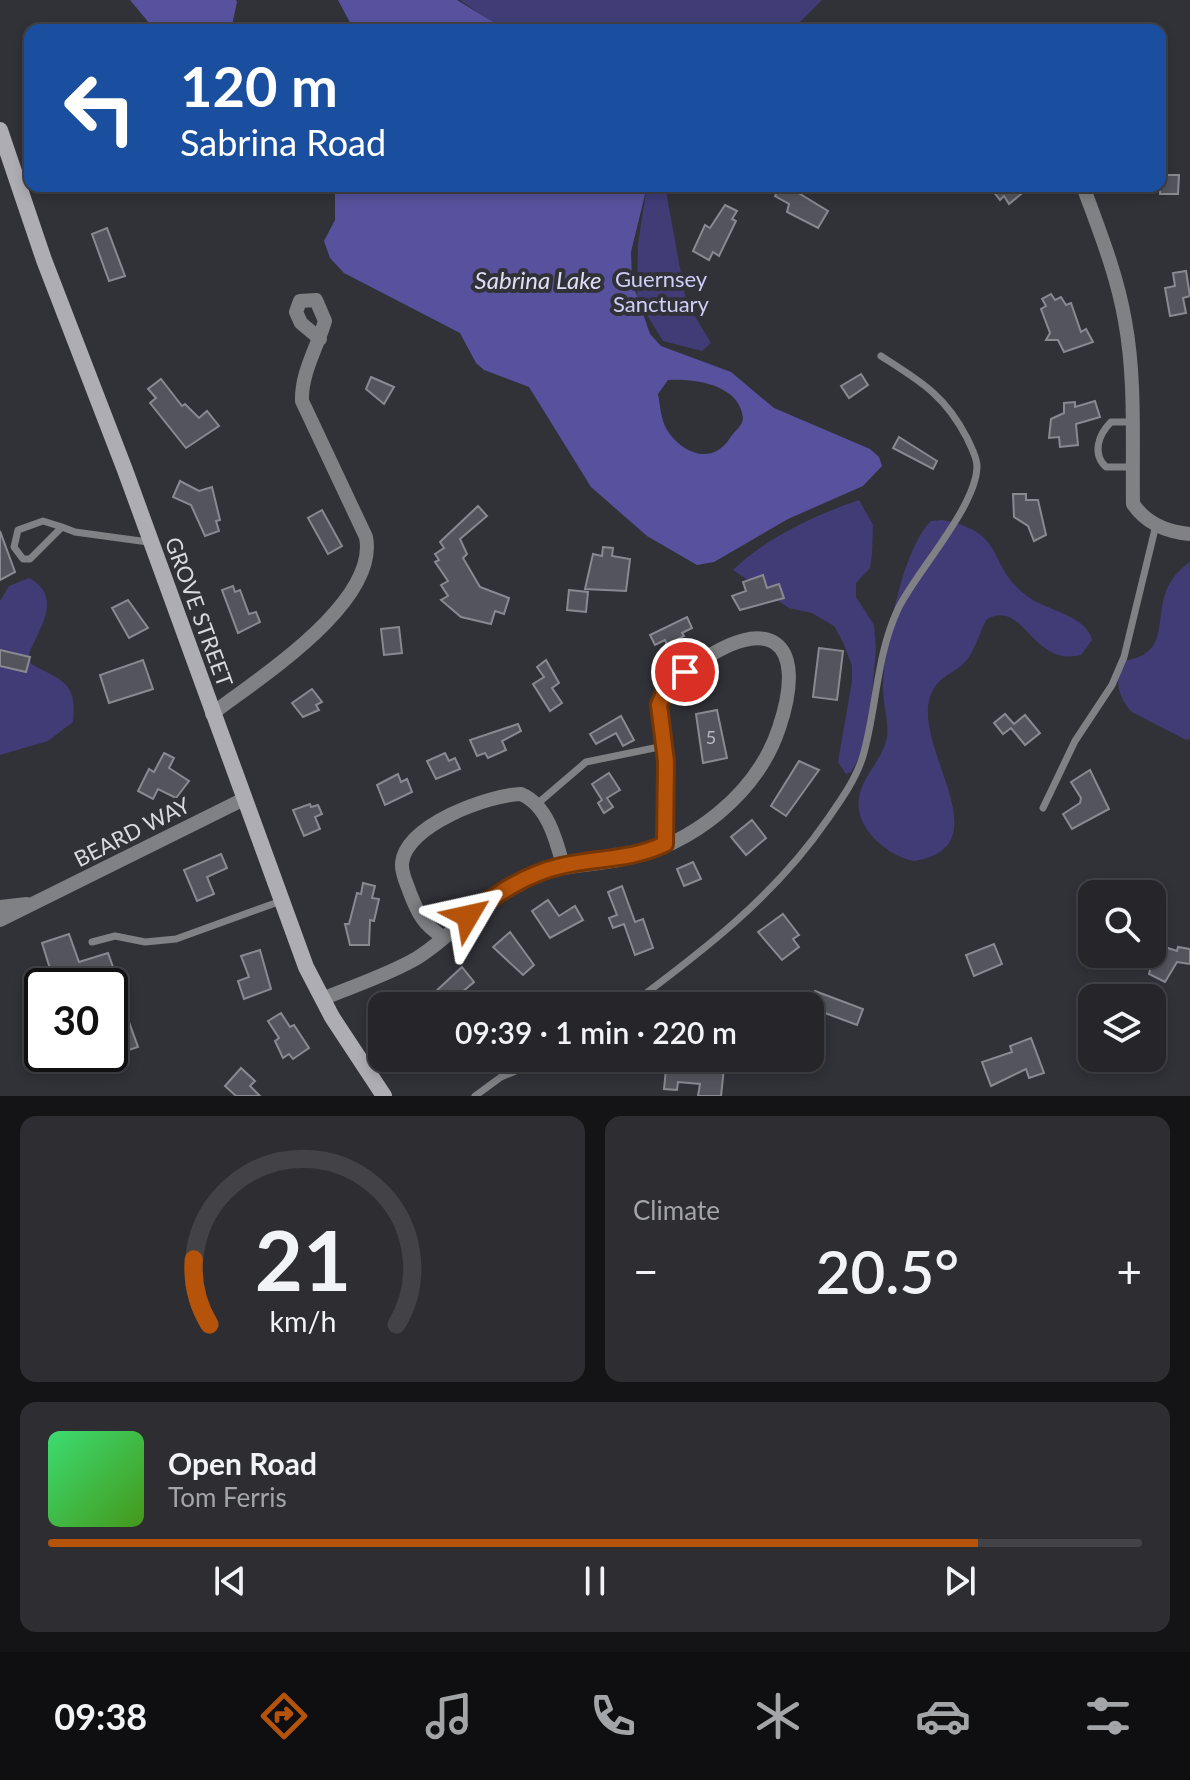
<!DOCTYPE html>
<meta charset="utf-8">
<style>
body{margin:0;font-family:Lato,sans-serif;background:#2d2d32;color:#f1f3f6;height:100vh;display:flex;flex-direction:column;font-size:30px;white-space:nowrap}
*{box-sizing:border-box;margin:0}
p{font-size:26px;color:#a3a5a8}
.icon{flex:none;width:44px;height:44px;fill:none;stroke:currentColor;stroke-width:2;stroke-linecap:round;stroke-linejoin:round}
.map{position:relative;height:1096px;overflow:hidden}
.side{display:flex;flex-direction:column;gap:20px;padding:20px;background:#141417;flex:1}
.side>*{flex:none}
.hud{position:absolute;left:24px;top:24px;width:1142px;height:168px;border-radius:16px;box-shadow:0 4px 12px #0003,0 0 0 2px #424247;background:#1a4fa0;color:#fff;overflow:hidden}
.fabs{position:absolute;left:1078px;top:880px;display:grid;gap:16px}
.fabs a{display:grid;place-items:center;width:88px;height:88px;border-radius:16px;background:#25252a;box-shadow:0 4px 12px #0003,0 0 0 2px #424247;font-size:40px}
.speed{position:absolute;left:24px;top:968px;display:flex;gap:16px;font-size:40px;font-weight:700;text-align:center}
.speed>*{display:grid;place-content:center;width:104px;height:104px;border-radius:50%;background:#25252a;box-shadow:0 4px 12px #0003,0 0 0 2px #424247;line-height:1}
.speed .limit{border:4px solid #111;border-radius:12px;background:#fff;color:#111}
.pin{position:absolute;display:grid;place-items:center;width:68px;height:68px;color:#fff;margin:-34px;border:4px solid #fff;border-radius:50%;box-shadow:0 2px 8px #0007}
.me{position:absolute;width:88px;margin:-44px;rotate:54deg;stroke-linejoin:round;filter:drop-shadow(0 0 6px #0008)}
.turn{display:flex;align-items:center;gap:28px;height:168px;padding:0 24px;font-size:36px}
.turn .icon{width:104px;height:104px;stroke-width:2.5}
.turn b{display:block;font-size:56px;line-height:68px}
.big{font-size:60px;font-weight:600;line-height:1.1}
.side .widget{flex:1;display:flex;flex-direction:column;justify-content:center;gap:12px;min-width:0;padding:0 28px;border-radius:16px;background:#2d2d32}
.side .dial{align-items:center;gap:0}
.dial svg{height:208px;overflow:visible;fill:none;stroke:#424247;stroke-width:7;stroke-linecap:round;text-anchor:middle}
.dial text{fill:#f1f3f6;stroke:none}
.song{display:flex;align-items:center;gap:24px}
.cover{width:96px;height:96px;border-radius:12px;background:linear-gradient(135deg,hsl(140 70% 55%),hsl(100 70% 35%))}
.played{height:8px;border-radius:4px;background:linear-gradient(90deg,#b45309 85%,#424247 85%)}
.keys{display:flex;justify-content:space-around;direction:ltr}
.heat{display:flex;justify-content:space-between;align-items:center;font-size:44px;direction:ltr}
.side .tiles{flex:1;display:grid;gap:20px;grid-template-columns:1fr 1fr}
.widget:last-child{grid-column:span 2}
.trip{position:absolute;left:368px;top:992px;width:456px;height:80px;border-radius:16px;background:#25252a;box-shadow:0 4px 12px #0003,0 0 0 2px #424247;font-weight:600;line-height:80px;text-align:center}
.dock{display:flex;height:128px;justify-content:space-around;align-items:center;background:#0f0f11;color:#a3a5a8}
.dock .icon{width:56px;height:56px}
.dock .selected{color:#b45309}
.dock b{font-size:36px;color:#f1f3f6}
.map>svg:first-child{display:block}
.green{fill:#413c76}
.water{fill:#58529e;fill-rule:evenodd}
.building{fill:#54545c;stroke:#898992;stroke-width:2}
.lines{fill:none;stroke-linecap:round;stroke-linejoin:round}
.lane{stroke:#808184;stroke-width:7}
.street{stroke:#808184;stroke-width:14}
.secondary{stroke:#adadb3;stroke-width:16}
.route-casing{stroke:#753606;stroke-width:20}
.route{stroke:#b45309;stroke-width:14}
.labels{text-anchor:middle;stroke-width:8;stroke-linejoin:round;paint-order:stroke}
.number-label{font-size:18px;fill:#b8b8be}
.park-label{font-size:22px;fill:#cecef9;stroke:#313138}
.street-label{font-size:22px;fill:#d9d9de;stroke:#313138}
.water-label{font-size:24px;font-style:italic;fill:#dddef3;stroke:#313138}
</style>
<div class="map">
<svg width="1190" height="1096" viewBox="0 0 1190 1096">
<rect width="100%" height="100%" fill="#313138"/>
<!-- green -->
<g class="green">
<path d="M460 0H822L792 30H503Z"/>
<path d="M647 186H665L686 301 711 343 702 351 663 341 637 299 638 244Z"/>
<path d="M859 500 873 525 872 554 870 568 856 583V597L874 625 876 650 867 744 851 772 846 774 838 762 852 681V666L843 642 834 626 812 613 789 608 733 570C766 538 815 515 859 500Z"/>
<path d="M942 520C1008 532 985 564 1027 596 1046 611 1087 615 1092 640L1081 655C1031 667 1025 599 987 619 979 632 975 653 964 663 951 676 938 675 930 697 913 749 1004 847 914 861 891 857 862 834 859 810 855 780 882 764 887 737 889 721 883 705 883 688 884 647 902 549 931 521Z"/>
<path d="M1190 562V739L1186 740 1132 712C1117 697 1116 680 1121 661 1186 654 1137 598 1190 562Z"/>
<path d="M29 578C64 597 39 629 29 654L31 664C60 680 78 681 73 722L48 741 0 755V601L9 586Z"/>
</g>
<!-- water -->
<g class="water">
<path d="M130 0H236L237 2 231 30H155Z"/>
<path d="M338 0H457L506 30H354Z"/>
<path d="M335 186H647L631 252 632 282 650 334 661 346 731 372 774 408 870 449 879 457 882 466 863 486 788 519 714 562 697 565 647 536 591 487 529 387 484 370 476 363 460 333 344 273 330 258 324 241 335 220ZM668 380C693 378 740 384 743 418 743 426 734 431 730 438 713 465 683 455 667 430 661 420 660 405 658 394Z"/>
</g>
<!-- building -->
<g class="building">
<path d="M1160 175H1179L1178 194H1160Z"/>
<path d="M780 186H787L828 211 818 228 787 212 789 204 775 196Z"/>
<path d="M989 186H1031L1009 204 1004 196 1000 200Z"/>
<path d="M725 205 737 211 732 219 736 221 719 256 713 252 709 260 693 251 705 225 710 228Z"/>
<path d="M107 228 125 276 109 281 92 234Z"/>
<path d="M1186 271 1190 296 1183 298 1186 313 1170 316 1165 288 1175 286 1173 273Z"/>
<path d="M1051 294 1055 300 1061 297 1066 305 1071 303 1081 332 1086 329 1093 342 1064 352 1058 340H1046L1050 333 1041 309 1046 306 1042 299Z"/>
<path d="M861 374 868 385 849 398 841 386Z"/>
<path d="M371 377 394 387 384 404 366 389Z"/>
<path d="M161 379 182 406 185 404 199 418 207 411 219 426 186 448 150 403 156 398 148 389Z"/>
<path d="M1095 401 1100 417 1076 424 1078 445 1060 447 1059 437 1049 438 1051 419 1064 413V403L1075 402V407Z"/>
<path d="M899 437 937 461 933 469 893 448Z"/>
<path d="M180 481 199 491 212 487 220 520 216 521 219 531 205 536 191 505 173 497Z"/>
<path d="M1013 494H1026V500H1038L1046 535 1034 541 1028 526 1014 517Z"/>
<path d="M478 506 487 516 460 539 467 554 463 558 480 587 509 598 504 614 495 611 491 624 461 617 441 600 448 596 441 585 448 581 435 562 439 560 435 554 444 548 440 542Z"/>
<path d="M322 510 342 546 328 554 308 518Z"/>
<path d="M0 531 15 572 0 580Z"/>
<path d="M603 547 613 548 612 556 630 559 626 591 585 589 593 554 602 556Z"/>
<path d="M763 575 767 588 779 584 784 598 740 610 732 596 746 591 743 582Z"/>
<path d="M233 586 235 592 240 590 249 614 256 612 260 622 238 633 222 590Z"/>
<path d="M569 590 588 592 586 612 567 610Z"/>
<path d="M128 600 148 628 129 638 112 608Z"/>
<path d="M687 617 692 628 682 633 684 636 667 645 665 640 655 645 650 635Z"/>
<path d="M399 627 402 653 384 655 381 629Z"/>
<path d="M819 648 843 651 837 700 813 697Z"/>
<path d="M0 650 30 657 26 672 0 666Z"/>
<path d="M143 660 153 689 109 703 100 675Z"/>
<path d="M546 660 559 683 552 688 562 703 550 711 533 684 544 677 537 667Z"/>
<path d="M312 689 322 702 316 705 319 710 303 717 292 703Z"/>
<path d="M717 710 727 758 703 763 696 714Z"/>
<path d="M1005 714 1014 724 1025 715 1040 733 1025 745 1011 728 1003 734 994 723Z"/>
<path d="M621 716 634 740 623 746 616 733 596 744 590 734Z"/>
<path d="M518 724 521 731 502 741 506 750 488 758 485 753 477 756 470 740Z"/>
<path d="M164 753 174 758 169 768 189 781 176 798 158 789 153 799 138 791 149 769 154 772Z"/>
<path d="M445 753 449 761 455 758 460 769 436 779 427 761Z"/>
<path d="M799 761 819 770 786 816 771 806Z"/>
<path d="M1090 770 1109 809 1072 829 1063 814 1080 803 1081 798 1071 782Z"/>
<path d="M609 773 620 790 607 798 613 807 604 813 598 803 602 800 592 784Z"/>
<path d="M398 774 401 782 407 779 412 792 385 805 377 785Z"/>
<path d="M310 804 311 807 318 805 322 814 315 817 320 829 304 836 293 810Z"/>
<path d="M752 820 766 838 746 855 731 837Z"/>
<path d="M221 854 227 868 207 877 214 894 197 901 184 870Z"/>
<path d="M693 862 701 879 684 886 677 869Z"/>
<path d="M363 883 375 886 372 898 379 899 374 921 370 920 369 945H350L345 924H349L357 893 361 894Z"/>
<path d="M622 886 635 922 643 919 653 948 635 955 624 924 613 928 609 918 617 915 608 892Z"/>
<path d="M548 900 559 916 575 906 583 920 550 938 532 911Z"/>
<path d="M783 914 799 935 793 939 799 947 782 960 758 932Z"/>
<path d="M510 932 534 965 523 975 493 947Z"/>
<path d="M69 934 79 962 108 953 113 967 33 992 29 980 51 972 42 943Z"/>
<path d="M994 944 1002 964 974 976 966 955Z"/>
<path d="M1162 946 1177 951 1178 947 1190 949V964L1177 962 1165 982 1149 974 1154 953 1158 954Z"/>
<path d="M260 950 271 989 244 999 238 981 249 977 241 956Z"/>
<path d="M462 967 474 982 461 993 473 1006H460L456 1002 451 1006H420Z"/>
<path d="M815 991 863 1009 857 1025 825 1013 823 1018 810 1013Z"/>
<path d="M125 1011 138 1047 120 1053 112 1034 120 1031 114 1015Z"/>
<path d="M281 1013 290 1027 294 1025 309 1048 293 1059 289 1054 283 1058 275 1041 279 1038 268 1021Z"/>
<path d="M1031 1038 1044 1073 1029 1078 1026 1069 991 1086 982 1062 1012 1052 1010 1046Z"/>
<path d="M700 1066 724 1068 721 1096H698L700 1084 678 1082 677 1090 664 1089 666 1069 687 1071 688 1067Z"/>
<path d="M241 1068 255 1081 250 1086 260 1096H236L225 1086Z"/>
</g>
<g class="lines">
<!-- lane -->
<g class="lane">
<path d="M1132 422H1111C1098 435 1092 454 1106 467H1133"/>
<path d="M62 527 43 521 18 530 14 547 23 559H30L62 527 75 532 148 542"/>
<path d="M537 804 586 762 664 746"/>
<path d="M1043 808 1075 741 1112 685 1124 657 1156 525"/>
<path d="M92 942 115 936 145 942 176 939 281 901"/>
<path d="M629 1006C703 951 775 896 827 820 841 800 856 779 863 756 877 707 876 656 898 609 916 572 977 506 977 466 977 457 971 447 967 438 945 395 920 381 881 356"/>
<path d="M475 1096 501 1077 547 1058"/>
</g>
<!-- street -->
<g class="street">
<path d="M1083 186C1099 230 1117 274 1125 321 1136 380 1132 444 1133 504 1146 523 1167 532 1190 534"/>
<path d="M212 714C257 679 379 603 366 537L302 401C301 373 317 348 325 321L316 300 300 301 296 312 301 323 320 339"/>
<path d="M0 907 27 904"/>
<path d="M0 920 244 799"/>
<path d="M443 937C424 925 418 914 410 893 407 884 401 873 402 863 406 825 488 795 521 794 547 805 556 839 563 865"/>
<path d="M322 999C353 986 388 975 417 958 453 936 479 900 518 882 555 864 586 867 624 859 692 845 757 794 779 728 809 639 768 612 694 666 681 676 665 683 660 700 654 719 664 740 666 759 668 788 666 816 665 844"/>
</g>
<!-- secondary -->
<path class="secondary" d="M0 130 44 260 125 470 306 967 332 1017 384 1096"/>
</g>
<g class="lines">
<!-- route casing -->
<g class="route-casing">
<path id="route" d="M468 916C496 894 526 874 561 866 599 857 628 861 665 844L666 762 659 705 667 686 685 672"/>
</g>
<!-- route -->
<use href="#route" class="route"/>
</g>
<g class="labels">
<!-- number labels -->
<g class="number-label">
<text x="711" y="744">5</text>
</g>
<!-- park labels -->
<g class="park-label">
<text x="661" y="287">Guernsey<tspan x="661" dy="25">Sanctuary</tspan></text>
</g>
<!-- street labels -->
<g class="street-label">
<text transform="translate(199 612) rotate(70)" y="8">GROVE STREET</text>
<text transform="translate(132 832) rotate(-27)" y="8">BEARD WAY</text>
</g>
<!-- water labels -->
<g class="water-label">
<text x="538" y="289">Sabrina Lake</text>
</g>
</g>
</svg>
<div class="fabs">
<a><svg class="icon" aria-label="search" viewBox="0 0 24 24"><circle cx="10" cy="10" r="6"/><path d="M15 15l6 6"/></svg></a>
<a><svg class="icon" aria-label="layers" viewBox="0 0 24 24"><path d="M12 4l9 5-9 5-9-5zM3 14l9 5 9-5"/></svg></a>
</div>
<div class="speed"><div class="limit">30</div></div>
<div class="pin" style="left:685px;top:672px;background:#d93025"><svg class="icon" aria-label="arrive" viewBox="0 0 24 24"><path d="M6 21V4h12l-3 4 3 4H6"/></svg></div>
<svg class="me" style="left:468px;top:916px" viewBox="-20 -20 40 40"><path d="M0-17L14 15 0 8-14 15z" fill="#b45309" stroke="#fff" stroke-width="4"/></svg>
<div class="trip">09:39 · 1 min · 220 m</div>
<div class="hud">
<div class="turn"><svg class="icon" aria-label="left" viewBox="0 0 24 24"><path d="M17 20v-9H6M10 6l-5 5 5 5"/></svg><div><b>120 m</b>Sabrina Road</div></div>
</div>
</div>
<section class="side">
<div class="tiles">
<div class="widget dial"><svg viewBox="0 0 100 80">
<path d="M14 69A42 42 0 1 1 86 69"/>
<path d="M14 69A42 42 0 0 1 8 44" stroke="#b45309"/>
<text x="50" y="56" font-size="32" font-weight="700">21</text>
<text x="50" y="72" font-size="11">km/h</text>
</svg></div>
<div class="widget"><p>Climate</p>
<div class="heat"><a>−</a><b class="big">20.5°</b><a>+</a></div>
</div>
<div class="widget">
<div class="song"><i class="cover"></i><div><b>Open Road</b><p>Tom Ferris</p></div></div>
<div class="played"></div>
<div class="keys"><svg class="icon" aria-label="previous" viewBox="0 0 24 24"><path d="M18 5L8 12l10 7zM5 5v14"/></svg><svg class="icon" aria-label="pause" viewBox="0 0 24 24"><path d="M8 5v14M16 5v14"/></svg><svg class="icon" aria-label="next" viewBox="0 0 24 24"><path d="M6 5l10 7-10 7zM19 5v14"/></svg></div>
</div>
</div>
</section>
<nav class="dock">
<b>09:38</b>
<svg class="icon selected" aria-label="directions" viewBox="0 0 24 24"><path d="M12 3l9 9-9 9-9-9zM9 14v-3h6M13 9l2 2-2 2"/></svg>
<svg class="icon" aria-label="music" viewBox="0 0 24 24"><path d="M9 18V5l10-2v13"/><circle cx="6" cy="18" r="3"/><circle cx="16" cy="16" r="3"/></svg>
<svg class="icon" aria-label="phone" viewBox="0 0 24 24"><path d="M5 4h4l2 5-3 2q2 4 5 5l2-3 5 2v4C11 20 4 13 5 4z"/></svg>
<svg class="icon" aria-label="climate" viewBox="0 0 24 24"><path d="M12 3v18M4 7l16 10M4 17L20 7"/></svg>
<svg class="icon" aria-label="car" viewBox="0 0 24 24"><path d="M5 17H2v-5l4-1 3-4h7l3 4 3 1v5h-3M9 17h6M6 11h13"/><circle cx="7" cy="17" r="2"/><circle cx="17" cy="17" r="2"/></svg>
<svg class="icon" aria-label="filters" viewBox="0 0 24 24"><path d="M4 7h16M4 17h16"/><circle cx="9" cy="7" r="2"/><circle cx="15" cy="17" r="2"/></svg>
</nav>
